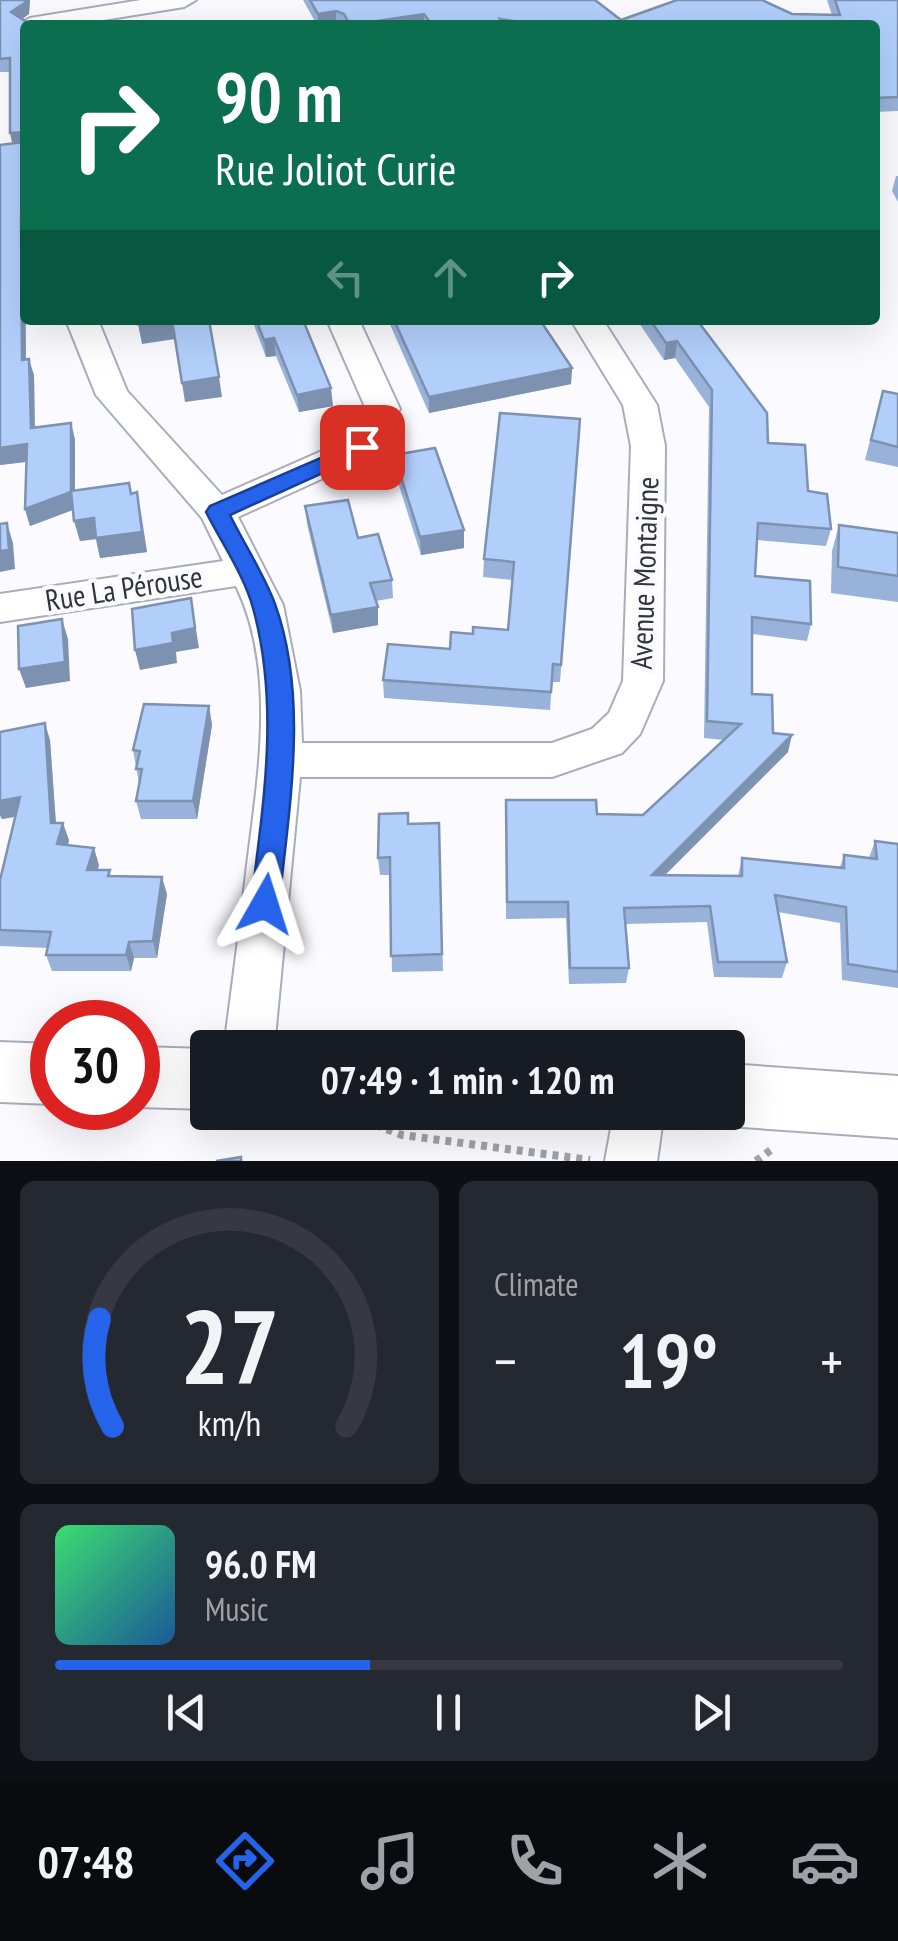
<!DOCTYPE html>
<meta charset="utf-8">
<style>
body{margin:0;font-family:"PT Sans Narrow",sans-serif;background:#242831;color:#f1f3f6;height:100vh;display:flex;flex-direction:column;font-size:38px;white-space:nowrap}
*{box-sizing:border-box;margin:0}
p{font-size:32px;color:#9ea1a6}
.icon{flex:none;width:55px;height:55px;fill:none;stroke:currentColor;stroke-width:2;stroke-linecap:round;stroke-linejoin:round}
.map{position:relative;height:1161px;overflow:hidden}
.side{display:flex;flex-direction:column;gap:20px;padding:20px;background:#0d0f14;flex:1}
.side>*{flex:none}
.hud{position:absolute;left:20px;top:20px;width:860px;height:305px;border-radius:10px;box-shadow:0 10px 40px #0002;background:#0b6e4f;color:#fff;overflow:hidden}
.speed{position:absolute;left:30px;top:1000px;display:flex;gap:20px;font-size:50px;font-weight:700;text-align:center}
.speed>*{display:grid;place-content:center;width:130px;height:130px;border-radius:50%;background:#171b24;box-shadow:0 10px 40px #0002;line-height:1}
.speed .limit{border:15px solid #d22;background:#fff;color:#111}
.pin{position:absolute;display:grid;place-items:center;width:85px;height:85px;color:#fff;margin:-42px;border-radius:20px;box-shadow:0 5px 15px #0006}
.me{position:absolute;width:110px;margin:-55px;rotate:6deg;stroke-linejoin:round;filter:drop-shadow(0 0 8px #0008)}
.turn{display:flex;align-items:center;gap:35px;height:210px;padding:0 30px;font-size:45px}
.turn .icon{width:130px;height:130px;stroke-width:2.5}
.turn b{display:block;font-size:70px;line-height:85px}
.lanes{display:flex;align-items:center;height:95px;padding:0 30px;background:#0003;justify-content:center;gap:50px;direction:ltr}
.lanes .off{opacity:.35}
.big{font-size:75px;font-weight:700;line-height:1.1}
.side .tile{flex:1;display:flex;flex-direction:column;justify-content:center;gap:15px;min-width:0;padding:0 35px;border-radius:15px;background:#242831}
.side .dial{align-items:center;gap:0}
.dial svg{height:260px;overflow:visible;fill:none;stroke:#363941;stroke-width:7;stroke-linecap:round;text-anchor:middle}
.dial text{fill:#f1f3f6;stroke:none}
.song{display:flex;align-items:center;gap:30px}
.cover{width:120px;height:120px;border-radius:15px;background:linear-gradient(135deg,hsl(140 70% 55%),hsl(210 70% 35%))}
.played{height:10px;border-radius:5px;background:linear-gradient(90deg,#2563eb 40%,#363941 40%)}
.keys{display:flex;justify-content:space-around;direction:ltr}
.heat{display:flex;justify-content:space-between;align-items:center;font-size:55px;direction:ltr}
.side .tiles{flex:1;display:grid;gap:20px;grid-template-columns:1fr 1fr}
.tile:last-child{grid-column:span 2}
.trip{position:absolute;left:190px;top:1030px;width:555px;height:100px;border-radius:10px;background:#171b24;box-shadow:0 10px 40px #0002;font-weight:700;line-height:100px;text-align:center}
.tab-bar{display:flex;height:160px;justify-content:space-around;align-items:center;background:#090b0e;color:#9ea1a6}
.tab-bar .icon{width:70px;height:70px}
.tab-bar .on{color:#2563eb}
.tab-bar b{font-size:45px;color:#f1f3f6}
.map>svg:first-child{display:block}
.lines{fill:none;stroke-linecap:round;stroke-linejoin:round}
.minor-casing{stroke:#aaacbb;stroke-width:4}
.tertiary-casing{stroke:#aaacbb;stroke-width:4}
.path{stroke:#a1a2a7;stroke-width:8;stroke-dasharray:6 6;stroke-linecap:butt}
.minor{fill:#fff;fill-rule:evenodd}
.tertiary{fill:#fff;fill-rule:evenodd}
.wall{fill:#99b2d9}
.shaded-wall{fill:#7d91b0}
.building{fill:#b2cffc;stroke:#7d91b0;stroke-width:2.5}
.route{fill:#2563eb;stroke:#184099;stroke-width:2.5}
.labels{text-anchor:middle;stroke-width:9;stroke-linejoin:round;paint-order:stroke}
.street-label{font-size:30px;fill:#33343a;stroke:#fbfbff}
</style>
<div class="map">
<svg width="898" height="1161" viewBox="0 0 898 1161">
<rect width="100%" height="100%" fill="#fbfbff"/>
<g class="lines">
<!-- minor casing -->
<g class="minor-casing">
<g id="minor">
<path d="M141 0H196L184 7 73 25H25V31L18 25 30 18Z"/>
<path d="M66 320H98L127 391 222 495 349 439 366 409 327 320H359L400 409 374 455 238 517 283 605 300 691 302 743H552L592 729 609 713 623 681 631 446 623 405 571 320H603L657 405 665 446 663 681 640 734 622 753 552 777H300L274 1048H224C232 987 240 926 247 865 258 775 277 671 236 586L0 622V594L223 561 202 518 96 395Z"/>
<path d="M614 1112H664L657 1161H605Z"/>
</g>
</g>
<!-- tertiary casing -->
<g class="tertiary-casing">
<g id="tertiary">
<path d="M0 1042 52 1044V1104L0 1102Z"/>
<path d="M138 1047 208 1049V1109L138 1107Z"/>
<path d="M728 1064 898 1076V1138L728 1126 705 1117 704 1112H728Z"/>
</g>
</g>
<!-- path -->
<g class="path">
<path d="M342 1112 402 1135 590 1160"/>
<path d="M756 1161 775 1147"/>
</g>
<!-- minor -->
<use href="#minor" class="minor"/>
<!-- tertiary -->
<use href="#tertiary" class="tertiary"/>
</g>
<!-- wall -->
<g class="wall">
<path d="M0 0H30L29 14 22 19 25 21V25L24 233 26 359 34 375 35 428 71 423 75 440V491L132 493 141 512 147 552 100 558 96 539 80 541 73 510 30 526 25 509 27 462 0 465V145L13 144 10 72H0Z"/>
<path d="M303 0H595L621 20 792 14 832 15 827 0H898V111L875 112V25H317Z"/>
<path d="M896 176H898V202L892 191Z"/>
<path d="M252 320H303L333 406 299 412 276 356 266 357Z"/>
<path d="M388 320H543V324L572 368 571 384 429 413Z"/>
<path d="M637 320H697L768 443 808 491 831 529 826 546 757 540 755 576 811 624 807 641 752 634V694L773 733 788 752 665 875 738 876 742 858 840 867 844 855 869 858 875 841 898 844V988L842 980 840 923 778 912 787 962 782 978 714 977 707 922 625 924 629 968 626 983 569 984 566 918 506 919V800L597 814 643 815 724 740 704 738 709 407 675 358 664 360Z"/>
<path d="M883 391 898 394V467L865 460Z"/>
<path d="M580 419 560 682H552L550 710 384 698 383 680 450 649 473 634 508 630 513 580 483 577 484 559Z"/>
<path d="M394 455 464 548 421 555 395 473Z"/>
<path d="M305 506 358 538 392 580 393 598 376 601 378 625 333 633 307 524Z"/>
<path d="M839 525 898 533V602L831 593 832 551Z"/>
<path d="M209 706 212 725 197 819H141L136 801 139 783 133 750Z"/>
<path d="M0 732 50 740 56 823 69 840 68 845 99 865 97 870 167 894 157 958H134L131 971H52L46 955 47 948 0 946V880L16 817 2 819 0 815Z"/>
<path d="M439 823 443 971 392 972 390 875H380L378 858 408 824Z"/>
</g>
<!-- shaded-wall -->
<g class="shaded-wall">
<path d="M26 0H30L29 14 14 25 11 12Z"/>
<path d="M336 11V25H318V14Z"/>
<path d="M424 14V25H352Z"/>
<path d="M25 132V156L13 147 10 133Z"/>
<path d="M21 216H25L26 376 22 360Z"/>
<path d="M172 320 175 339 142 344 138 324Z"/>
<path d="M274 338 276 356 266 357 264 340Z"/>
<path d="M677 341 675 358 664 360 666 343Z"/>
<path d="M29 359 34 375 35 445 31 428Z"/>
<path d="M572 368 571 384 429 413V397Z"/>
<path d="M219 377 222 397 185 402 182 383Z"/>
<path d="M331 388 333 406 299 412 297 395Z"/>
<path d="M71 423 75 440V509L30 526 25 509Z"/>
<path d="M27 444 32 461 0 465V448Z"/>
<path d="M137 492 147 552 100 558 96 539 80 541 74 521Z"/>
<path d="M7 523 13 543 15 569 0 572V551Z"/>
<path d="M464 530V548L421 555 420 537Z"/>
<path d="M191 598 199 648 176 652 177 663 140 670 135 650 172 633Z"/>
<path d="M378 607V625L333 633 331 615Z"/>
<path d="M62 619 68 639 70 681 26 688 19 669Z"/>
<path d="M209 706 212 725 197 819 193 801Z"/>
<path d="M45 723 50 740 57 840 51 823Z"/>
<path d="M792 735 788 752 649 891 652 875Z"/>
<path d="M20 797 27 814 2 819 0 815V801Z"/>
<path d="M63 823 69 840 63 861 57 844Z"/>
<path d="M94 848 99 865 93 886 87 870Z"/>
<path d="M162 877 167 894 157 958 153 941Z"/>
<path d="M129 942 134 958 131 971 126 955Z"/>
</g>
<!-- building -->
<g class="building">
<path d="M0 0H26V2L11 12 25 21 23 43 25 42V132L10 133V58L0 59Z"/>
<path d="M310 0H595L621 20 677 0H762L792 14 840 15 835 0H898V97L875 98V25H595L594 21 577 25H541L500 19 505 25H432L424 14 350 25 344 14 336 11 318 14Z"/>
<path d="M24 142 25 216H21L22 360 29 359 31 428 71 423V492L25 509 27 444 0 448V145Z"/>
<path d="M138 320H209L219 377 182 383 172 320 138 324Z"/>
<path d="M256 320H303L331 388 297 395 274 338 264 340Z"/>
<path d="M394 320H540L572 368 429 397Z"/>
<path d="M650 320H697L767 413 768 443 805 445 808 491 827 494 831 529 758 523 755 576 810 581 811 624 752 617V694L772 695 773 733 792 735 652 875 742 876V858L844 868V855L877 859 875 841 898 844V972L848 964 846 907 775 895 787 962H718L710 906 624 908 629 968H570L568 902H507L506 800H596L597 814 643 815 741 724 707 721 712 390 677 341 666 343Z"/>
<path d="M883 391 898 394V447L871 440Z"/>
<path d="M500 413 580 419 561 665 553 664 551 692 383 680 388 644 450 649 451 632 473 634V627L508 630 514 562 484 559Z"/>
<path d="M435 448 464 530 420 537 394 455Z"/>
<path d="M129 483 131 494 137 492 142 532 96 538 94 518 74 521 71 491Z"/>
<path d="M348 500 358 538 378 534 392 580 370 583 378 607 331 615 305 506Z"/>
<path d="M7 523 9 550 0 551V524Z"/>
<path d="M839 525 898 533V576L838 567Z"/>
<path d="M191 598 195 628 172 633 173 643 135 650 132 609Z"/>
<path d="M62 619 65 662 19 669 18 626Z"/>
<path d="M144 704 209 706 193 801H136L142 769H136L140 751 133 750Z"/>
<path d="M45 723 51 823H63L57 844 94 848 87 870H110L108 876 162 877 153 941 129 942 126 955H46L51 932 0 930V880L20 797 0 801V732Z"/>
<path d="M408 813V824L439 823 442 954 391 956 390 857 378 858 379 814Z"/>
<path d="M241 1157V1161H216Z"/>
</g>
<!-- route -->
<path class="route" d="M362 440 369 442 372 447 369 452 230 515C244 544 264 574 275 604 309 698 289 808 279 904L275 912 265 916 255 912 251 904C263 805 280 706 253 608 244 575 221 542 206 512L210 506Z"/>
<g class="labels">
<!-- street labels -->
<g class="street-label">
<text transform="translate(645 573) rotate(-88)" y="10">Avenue Montaigne</text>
<text transform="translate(124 589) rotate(-9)" y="10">Rue La Pérouse</text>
</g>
</g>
</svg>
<div class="speed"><div class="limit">30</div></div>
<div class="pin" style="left:362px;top:447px;background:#d93025"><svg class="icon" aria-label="arrive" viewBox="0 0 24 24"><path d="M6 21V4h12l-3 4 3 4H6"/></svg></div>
<svg class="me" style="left:265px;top:904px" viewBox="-20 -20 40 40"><path d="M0-17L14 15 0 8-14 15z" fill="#2563eb" stroke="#fff" stroke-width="4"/></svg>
<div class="trip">07:49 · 1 min · 120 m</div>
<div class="hud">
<div class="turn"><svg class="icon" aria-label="right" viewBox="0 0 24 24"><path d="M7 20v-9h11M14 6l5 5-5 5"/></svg><div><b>90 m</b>Rue Joliot Curie</div></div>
<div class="lanes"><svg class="icon off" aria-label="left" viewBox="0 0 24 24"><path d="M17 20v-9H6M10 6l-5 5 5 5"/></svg><svg class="icon off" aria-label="ahead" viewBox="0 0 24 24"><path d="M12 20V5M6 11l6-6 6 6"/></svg><svg class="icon" aria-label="right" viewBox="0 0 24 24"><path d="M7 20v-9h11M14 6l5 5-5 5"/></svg></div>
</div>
</div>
<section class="side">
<div class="tiles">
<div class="tile dial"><svg viewBox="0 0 100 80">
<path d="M14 69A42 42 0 1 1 86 69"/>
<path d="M14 69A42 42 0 0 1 10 36" stroke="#2563eb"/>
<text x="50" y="56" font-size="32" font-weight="700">27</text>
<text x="50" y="72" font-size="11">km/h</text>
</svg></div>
<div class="tile"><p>Climate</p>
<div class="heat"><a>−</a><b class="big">19°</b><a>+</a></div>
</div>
<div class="tile">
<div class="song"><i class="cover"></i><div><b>96.0 FM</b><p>Music</p></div></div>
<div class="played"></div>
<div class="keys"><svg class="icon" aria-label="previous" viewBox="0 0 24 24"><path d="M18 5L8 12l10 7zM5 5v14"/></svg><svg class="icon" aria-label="pause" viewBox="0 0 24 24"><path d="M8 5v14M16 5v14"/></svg><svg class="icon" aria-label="next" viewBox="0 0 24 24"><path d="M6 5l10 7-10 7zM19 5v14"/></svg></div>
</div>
</div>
</section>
<nav class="tab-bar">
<b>07:48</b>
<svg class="icon on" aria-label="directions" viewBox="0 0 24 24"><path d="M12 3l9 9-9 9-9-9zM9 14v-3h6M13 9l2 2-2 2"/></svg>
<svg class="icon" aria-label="music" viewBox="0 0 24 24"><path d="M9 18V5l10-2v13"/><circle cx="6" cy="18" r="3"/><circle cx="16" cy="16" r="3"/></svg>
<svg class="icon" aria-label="phone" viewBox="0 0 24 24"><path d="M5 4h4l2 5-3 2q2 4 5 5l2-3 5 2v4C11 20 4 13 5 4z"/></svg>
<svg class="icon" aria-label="climate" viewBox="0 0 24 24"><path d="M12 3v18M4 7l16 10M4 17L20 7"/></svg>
<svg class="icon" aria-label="car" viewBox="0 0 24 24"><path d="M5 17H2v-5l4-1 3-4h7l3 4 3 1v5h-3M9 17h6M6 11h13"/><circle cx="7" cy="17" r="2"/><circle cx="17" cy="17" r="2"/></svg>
</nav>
